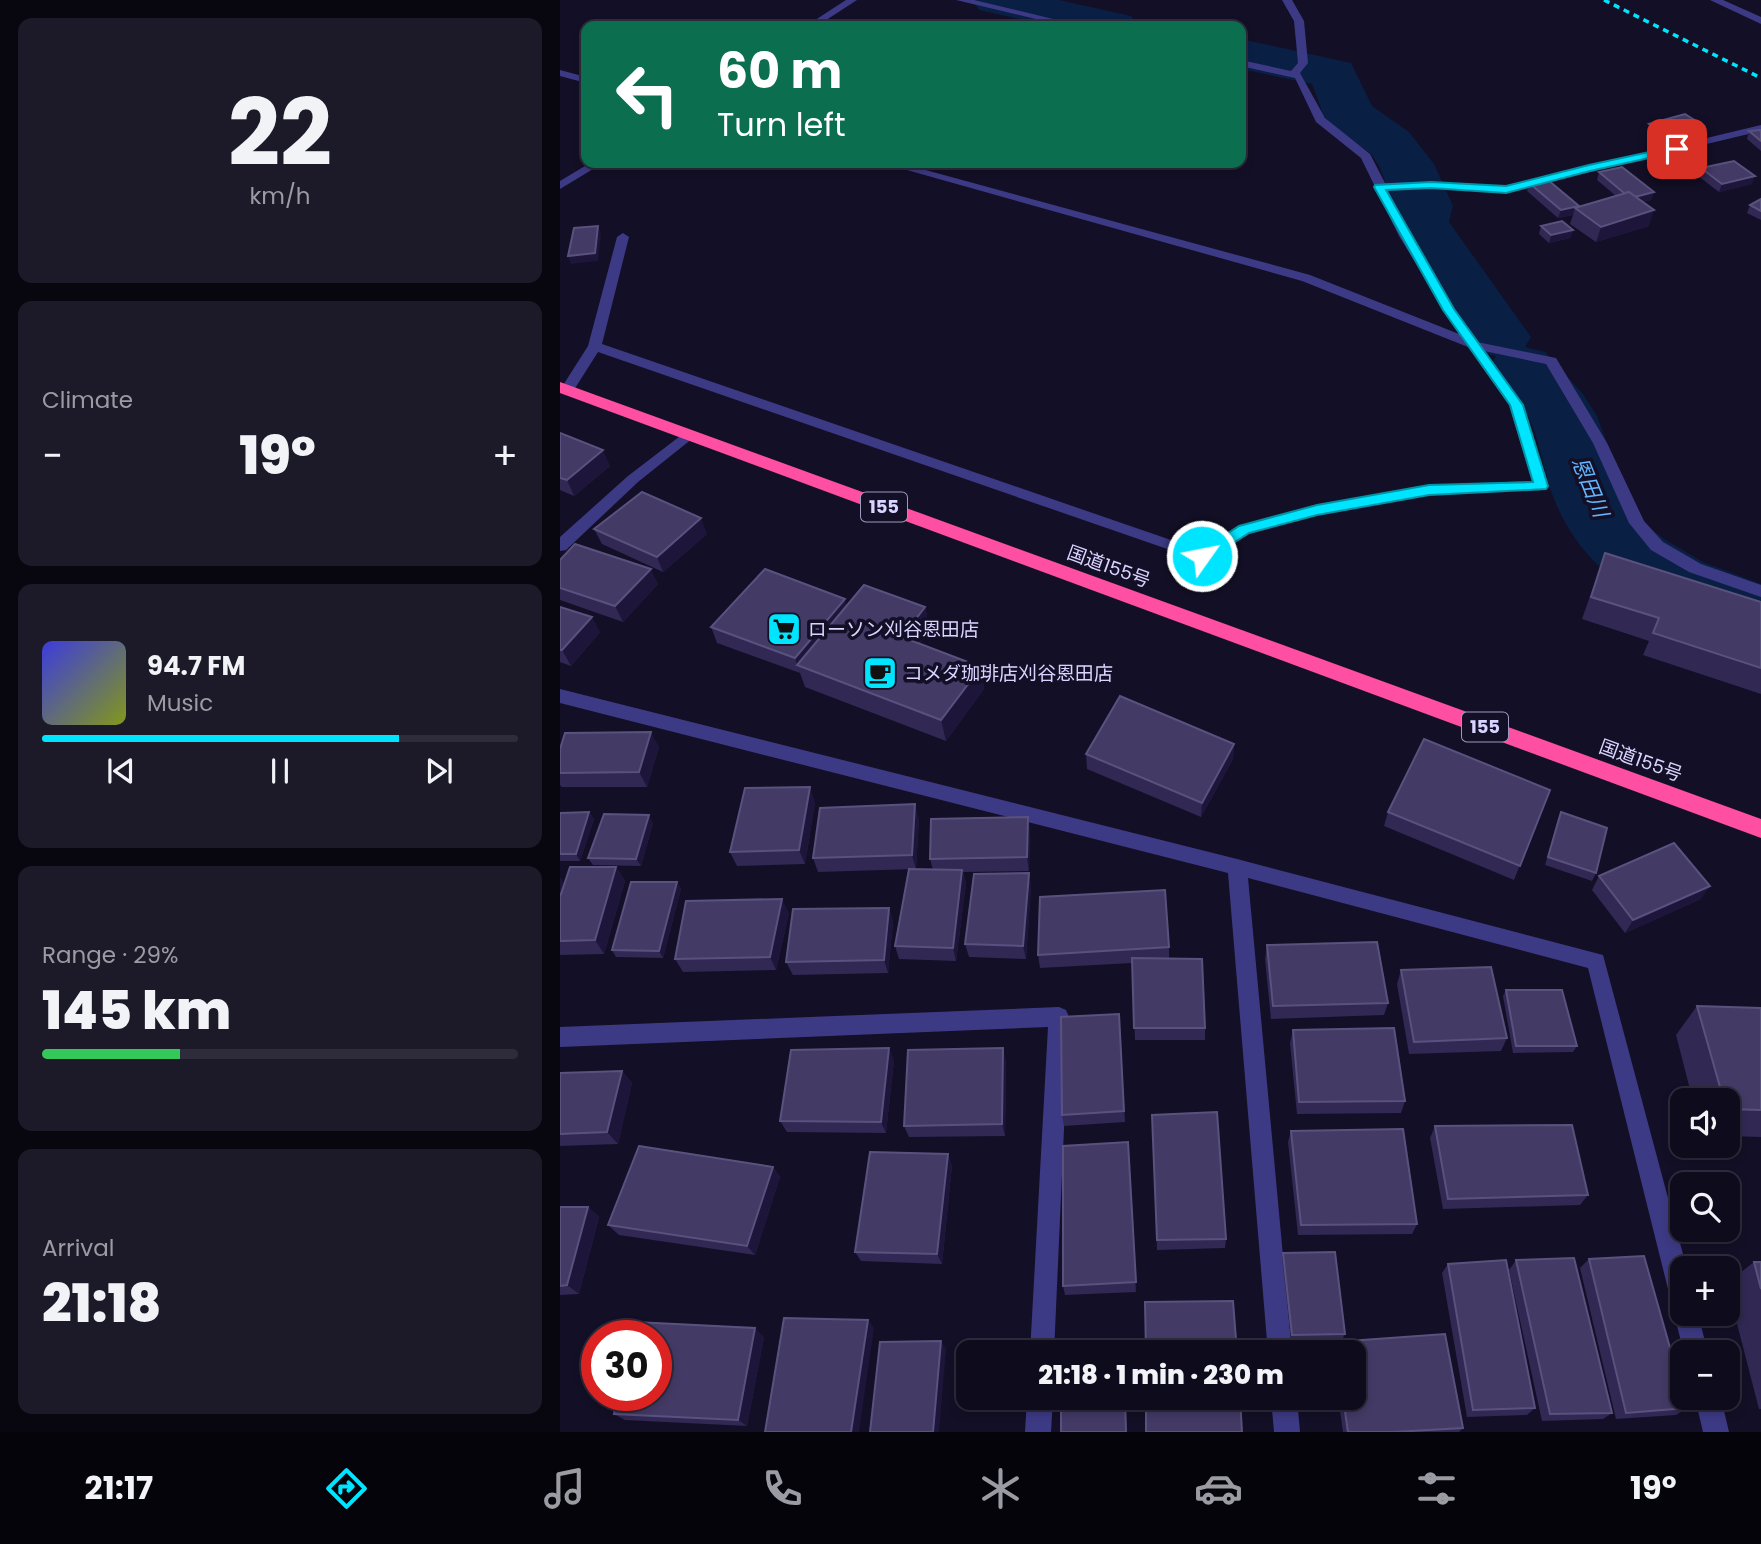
<!DOCTYPE html>
<meta charset="utf-8">
<style>
body{margin:0;font-family:Poppins,"Noto Sans JP",sans-serif;background:#1c1929;color:#f1f3f6;height:100vh;display:flex;flex-direction:column;font-size:26px;white-space:nowrap}
*{box-sizing:border-box;margin:0}
p{font-size:23px;color:#9b9ba3}
.icon{flex:none;width:38px;height:38px;fill:none;stroke:currentColor;stroke-width:2;stroke-linecap:round;stroke-linejoin:round}
.map{position:relative;flex:1;overflow:hidden}
.drawer{display:flex;flex-direction:column;gap:18px;padding:18px;background:#08060f;width:560px}
.drawer>*{flex:none}
.banner{position:absolute;left:21px;top:21px;width:665px;height:147px;border-radius:14px;box-shadow:0 4px 10px #0003,0 0 0 2px #2e2b3b;background:#0b6e4f;color:#fff;overflow:hidden}
.fabs{position:absolute;left:1110px;top:1088px;display:grid;gap:14px}
.fabs a{display:grid;place-items:center;width:70px;height:70px;border-radius:14px;background:#0e0b1c;box-shadow:0 4px 10px #0003,0 0 0 2px #2e2b3b;font-size:35px}
.speed{position:absolute;left:21px;top:1320px;display:flex;gap:14px;font-size:35px;font-weight:700;text-align:center}
.speed>*{display:grid;place-content:center;width:91px;height:91px;border-radius:50%;background:#0e0b1c;box-shadow:0 4px 10px #0003,0 0 0 2px #2e2b3b;line-height:1}
.speed .limit{border:10px solid #d22;background:#fff;color:#111}
.pin{position:absolute;display:grid;place-items:center;width:60px;height:60px;color:#fff;margin:-30px;border-radius:14px;box-shadow:0 4px 10px #0006}
.me{position:absolute;width:77px;margin:-38px;rotate:57deg;stroke-linejoin:round;filter:drop-shadow(0 0 5px #0008)}
.turn{display:flex;align-items:center;gap:24px;height:147px;padding:0 21px;font-size:32px}
.turn .icon{width:91px;height:91px;stroke-width:2.5}
.turn b{display:block;font-size:49px;line-height:60px}
.big{font-size:52px;font-weight:800;line-height:1.1}
.drawer .card{flex:1;display:flex;flex-direction:column;justify-content:center;gap:10px;min-width:0;padding:0 24px;border-radius:14px;background:#1c1929}
.drawer .dial{align-items:center;gap:0}
.dial b{font-size:91px;line-height:1}
.song{display:flex;align-items:center;gap:21px}
.cover{width:84px;height:84px;border-radius:10px;background:linear-gradient(135deg,hsl(240 70% 55%),hsl(70 70% 35%))}
.played{height:7px;border-radius:4px;background:linear-gradient(90deg,#00e5ff 75%,#2e2b3b 75%)}
.keys{display:flex;justify-content:space-around;direction:ltr}
.heat{display:flex;justify-content:space-between;align-items:center;font-size:38px;direction:ltr}
.charge{height:10px;border-radius:5px;background:linear-gradient(90deg,#34c759 29%,#2e2b3b 0)}
.trip{position:absolute;left:396px;top:1340px;width:410px;height:70px;border-radius:14px;background:#0e0b1c;box-shadow:0 4px 10px #0003,0 0 0 2px #2e2b3b;font-weight:800;line-height:70px;text-align:center}
.dock{display:flex;height:112px;justify-content:space-around;align-items:center;background:#06040b;color:#9b9ba3}
.dock .icon{width:49px;height:49px}
.dock .selected{color:#00e5ff}
.dock b{font-size:32px;color:#f1f3f6}
main{display:flex;flex:1;min-height:0}
.map>svg:first-child{display:block}
.lines{fill:none;stroke-linecap:round;stroke-linejoin:round}
.river{fill:#0a1f44;fill-rule:evenodd}
.minor{fill:#3d3a85;fill-rule:evenodd}
.highway{fill:#ff4fa3;fill-rule:evenodd}
.rail{stroke:#00e5ff;stroke-width:3.5;stroke-dasharray:6 5;stroke-linecap:butt}
.wall{fill:#312854}
.shaded-wall{fill:#1d163a}
.building{fill:#433a66;stroke:#5a527e;stroke-width:2}
.route{fill:#00e5ff;stroke:#0095a6;stroke-width:2}
.labels{text-anchor:middle;stroke-width:7;stroke-linejoin:round;paint-order:stroke}
.shield{fill:#130f26;stroke:#9e99be;stroke-width:2}
.shield-label{font-size:18px;font-weight:bold;fill:#d9d4ff}
.street-label{font-size:19px;fill:#d9d4ff;stroke:#130f26}
.poi-label{font-size:19px;fill:#d9d4ff;stroke:#130f26;text-anchor:start}
.water-label{font-size:21px;font-style:italic;fill:#62b6ff;stroke:#130f26}
</style>
<main>
<section class="drawer">
<div class="card dial"><b>22</b><p>km/h</p></div>
<div class="card"><p>Climate</p>
<div class="heat"><a>−</a><b class="big">19°</b><a>+</a></div>
</div>
<div class="card">
<div class="song"><i class="cover"></i><div><b>94.7 FM</b><p>Music</p></div></div>
<div class="played"></div>
<div class="keys"><svg class="icon" aria-label="previous" viewBox="0 0 24 24"><path d="M18 5L8 12l10 7zM5 5v14"/></svg><svg class="icon" aria-label="pause" viewBox="0 0 24 24"><path d="M8 5v14M16 5v14"/></svg><svg class="icon" aria-label="next" viewBox="0 0 24 24"><path d="M6 5l10 7-10 7zM19 5v14"/></svg></div>
</div>
<div class="card"><p>Range · 29%</p><b class="big">145 km</b><div class="charge"></div></div>
<div class="card"><p>Arrival</p><b class="big">21:18</b></div>
</section>
<div class="map">
<svg width="1201" height="1432" viewBox="0 0 1201 1432">
<rect width="100%" height="100%" fill="#130f26"/>
<g class="lines">
<!-- river -->
<g class="river">
<path d="M412 0H499L571 16 578 26H491L419 10Z"/>
<path d="M681 39 791 63 812 106 849 132 874 164 893 206 889 222 971 337 965 347 985 352 1023 394 1037 416 1068 500 1087 525 1104 539 1143 562 1201 584V642C1114 616 1031 591 994 499 983 471 980 438 966 412 956 395 940 382 929 366L936 356 916 351 831 222 835 206 819 166 811 154 771 125 763 114 752 84 681 69Z"/>
</g>
<!-- minor -->
<g class="minor">
<path d="M286 0H297L257 26H246Z"/>
<path d="M396 0H414L522 26H505Z"/>
<path d="M722 0H732L744 21 748 63 740 73 765 118 810 154 825 183 871 182 946 186 1201 125V131L946 192 871 188 828 190C854 243 883 294 917 342L996 358 1047 443 1084 521 1103 542 1141 564 1201 585V597L1129 572 1091 550 1069 523 1033 443 986 364 924 351 963 405 988 486 986 489 869 495 757 515 689 534 642 561 38 352 12 393H2L0 390 28 346 57 237 63 233 69 237 42 344 640 550 679 526 757 505 869 485 972 481 949 405 908 347 742 281 322 163H340L750 275 899 334 839 236 801 158 756 122 735 78 681 66V60L731 71 738 63 734 21Z"/>
<path d="M1150 0H1163L1201 17V24Z"/>
<path d="M0 70 26 77V83L0 76Z"/>
<path d="M30 163H43L0 189V181Z"/>
<path d="M128 430 133 432V438L78 482 6 550 0 551V537L68 476Z"/>
<path d="M0 689 677 859 1043 955 1127 1269H1122V1314H1138L1148 1353H1124L1114 1314 1117 1307 1110 1297 1028 968 688 878 732 1353H708L668 873 0 703Z"/>
<path d="M499 1007 506 1010 509 1017 494 1353H470L488 1027 0 1047V1027Z"/>
<path d="M467 1398H493L491 1432H465Z"/>
<path d="M711 1398H737L740 1432H714Z"/>
<path d="M1135 1398H1161L1169 1432H1143Z"/>
</g>
<!-- highway -->
<path class="highway" d="M0 382 1201 819V838L0 393Z"/>
<!-- rail -->
<path class="rail" d="M1044 0 1201 78"/>
</g>
<!-- wall -->
<g class="wall">
<path d="M1089 124 1142 134 1106 144 1087 132Z"/>
<path d="M1201 130V151L1187 139 1189 131Z"/>
<path d="M1141 168 1192 184 1159 192 1138 176Z"/>
<path d="M1039 172 1094 192 1091 200 1083 202 1089 226 1036 242 1010 224 1013 215 998 218 967 191 969 183 1019 207 1056 196 1037 180Z"/>
<path d="M1201 199V220L1187 213 1190 205Z"/>
<path d="M981 226 1013 230 1010 238 989 243 979 234Z"/>
<path d="M0 433 50 466 14 496 0 490Z"/>
<path d="M34 529 147 534 103 572 42 544Z"/>
<path d="M1045 553 1201 602V694L1083 655 1089 641 1022 619Z"/>
<path d="M0 560 98 584 63 622 0 600Z"/>
<path d="M287 606 365 607 370 630 359 644 421 667 424 689 386 741 245 687 240 673 157 643 151 627Z"/>
<path d="M0 607 40 632 11 666 0 662Z"/>
<path d="M674 744 673 759 641 817 527 769 526 754Z"/>
<path d="M99 747 87 787H2L0 785V773Z"/>
<path d="M990 790 954 880 824 826 828 812Z"/>
<path d="M255 802 245 864 177 866 170 852Z"/>
<path d="M29 812 34 819 20 861H0V813Z"/>
<path d="M1001 812 1036 873 1032 881 985 865 998 819Z"/>
<path d="M468 817 470 831 469 871 403 872 406 884 396 961 339 959 335 946 373 870 370 859Z"/>
<path d="M359 819 356 869 258 872 253 858Z"/>
<path d="M93 823 81 866 33 865 28 858Z"/>
<path d="M56 867 65 881 44 954 0 955V897Z"/>
<path d="M469 873 471 887 466 959 409 957 405 944Z"/>
<path d="M1039 876 1141 899 1065 933 1032 890Z"/>
<path d="M117 882 121 889 103 958 56 957 52 950Z"/>
<path d="M329 908 333 922 328 973 233 975 226 962Z"/>
<path d="M229 913 216 970 123 972 115 959Z"/>
<path d="M707 945 828 1003 824 1015 711 1019 705 959Z"/>
<path d="M609 947V959L645 1028V1040H575L572 963 480 968 478 955Z"/>
<path d="M841 970 947 1038 941 1051 849 1054 837 984Z"/>
<path d="M946 990 1017 1046 1013 1052 953 1053 943 996Z"/>
<path d="M1137 1006 1201 1008V1137L1167 1136V1101H1133L1116 1035Z"/>
<path d="M559 1014 565 1122 504 1126 502 1115Z"/>
<path d="M733 1030 845 1101 841 1113 737 1114 730 1043Z"/>
<path d="M334 1060 326 1133 227 1132 220 1121Z"/>
<path d="M446 1060 445 1136 349 1137 344 1126Z"/>
<path d="M62 1071 72 1083 58 1144 0 1146V1073Z"/>
<path d="M592 1115 666 1239 665 1248 597 1250Z"/>
<path d="M875 1126 1028 1195 1020 1205 883 1209 870 1138Z"/>
<path d="M731 1131 857 1224 852 1234 738 1235 728 1142Z"/>
<path d="M568 1142 576 1292 505 1295 503 1286Z"/>
<path d="M392 1165 382 1264 301 1261 295 1252Z"/>
<path d="M213 1167 220 1177 195 1255 59 1235 48 1225Z"/>
<path d="M0 1207H28L39 1217 19 1294 0 1295Z"/>
<path d="M723 1253 785 1334 783 1338 731 1339 722 1258Z"/>
<path d="M1029 1259 1127 1408 1116 1415 1056 1419 1020 1268Z"/>
<path d="M956 1260 1052 1413 1043 1419 982 1421 949 1270Z"/>
<path d="M1194 1262H1201V1409H1199L1167 1285V1283Z"/>
<path d="M888 1264 975 1408 967 1415 907 1417 882 1273Z"/>
<path d="M885 1334 903 1428 899 1432H783L778 1398H793V1353H772L771 1350 775 1342Z"/>
<path d="M204 1337 187 1426 65 1420 54 1414Z"/>
</g>
<!-- shaded-wall -->
<g class="shaded-wall">
<path d="M1144 126 1142 134 1106 144 1108 137Z"/>
<path d="M1195 176 1192 184 1159 192 1162 184Z"/>
<path d="M1094 192 1091 200 1068 206 1070 198Z"/>
<path d="M1019 206 1015 208 1013 215 998 218 1001 210Z"/>
<path d="M1094 210 1089 226 1036 242 1041 227Z"/>
<path d="M38 226 41 234 38 261 11 264 8 256Z"/>
<path d="M1013 230 1010 238 989 243 991 235Z"/>
<path d="M43 450 50 466 14 496 7 480Z"/>
<path d="M141 518 147 534 103 572 97 557Z"/>
<path d="M91 569 98 584 63 622 55 606Z"/>
<path d="M285 599 289 615 237 665 240 674 235 658Z"/>
<path d="M365 607 370 630 347 659 342 637Z"/>
<path d="M32 617 40 632 11 666 2 650Z"/>
<path d="M421 667 424 689 386 741 381 720Z"/>
<path d="M91 732 99 747 87 787 79 772Z"/>
<path d="M674 744 673 759 641 817 642 803Z"/>
<path d="M250 787 255 802 245 864 239 850Z"/>
<path d="M355 804 359 819 356 869 352 855Z"/>
<path d="M29 812 34 819 20 861 16 854Z"/>
<path d="M89 815 93 823 81 866 76 859Z"/>
<path d="M468 817 470 831 469 871 467 857Z"/>
<path d="M56 867 65 881 44 954 35 940Z"/>
<path d="M402 870 406 884 396 961 393 948Z"/>
<path d="M469 873 471 887 466 959 463 946Z"/>
<path d="M0 877 4 883 0 897Z"/>
<path d="M117 882 121 889 103 958 99 951Z"/>
<path d="M1150 886 1141 899 1065 933 1073 920Z"/>
<path d="M222 899 229 913 216 970 210 957Z"/>
<path d="M329 908 333 922 328 973 324 960Z"/>
<path d="M329 1048 334 1060 326 1133 321 1122Z"/>
<path d="M443 1048 446 1060 445 1136 442 1124Z"/>
<path d="M62 1071 72 1083 58 1144 47 1132Z"/>
<path d="M388 1154 392 1165 382 1264 377 1254Z"/>
<path d="M213 1167 220 1177 195 1255 187 1246Z"/>
<path d="M28 1207 39 1217 19 1294 7 1285Z"/>
<path d="M308 1320 314 1328 299 1432H291Z"/>
<path d="M195 1328 204 1337 187 1426 178 1420Z"/>
<path d="M381 1341 386 1349 379 1432H373Z"/>
</g>
<!-- building -->
<g class="building">
<path d="M1125 114 1144 126 1108 137 1089 124Z"/>
<path d="M1201 130V141L1189 131Z"/>
<path d="M1174 161 1195 176 1162 184 1141 168Z"/>
<path d="M1062 167 1094 192 1075 197 1069 192 1064 193 1039 172Z"/>
<path d="M988 180 1019 206 1001 210 969 183Z"/>
<path d="M1069 192 1094 210 1041 227 1015 208Z"/>
<path d="M1201 199V211L1190 205Z"/>
<path d="M1002 221 1013 230 991 235 981 226Z"/>
<path d="M38 226 35 253 8 256 14 228Z"/>
<path d="M0 433 43 450 7 480 0 478Z"/>
<path d="M82 492 141 518 97 557 34 529Z"/>
<path d="M15 544 91 569 55 606 0 588V560Z"/>
<path d="M1045 553 1201 602V668L1093 633 1099 618 1031 597Z"/>
<path d="M205 569 285 599 235 658 151 627Z"/>
<path d="M304 585 365 607 342 637 421 667 381 720 237 665Z"/>
<path d="M0 607 32 617 2 650H0Z"/>
<path d="M560 696 674 744 642 803 526 754Z"/>
<path d="M91 732 79 772 0 773V749L5 733Z"/>
<path d="M864 739 990 790 960 866 828 812Z"/>
<path d="M250 787 239 850 170 852 185 788Z"/>
<path d="M355 804 352 855 253 858 260 808Z"/>
<path d="M29 812 16 854H0V813Z"/>
<path d="M1001 812 1047 828 1036 873 988 857Z"/>
<path d="M44 814 89 815 76 859 28 858Z"/>
<path d="M468 817 467 857 370 859 371 819Z"/>
<path d="M1114 843 1150 886 1073 920 1039 876Z"/>
<path d="M10 867H56L35 940 0 941V897Z"/>
<path d="M349 869 402 870 393 948 335 946Z"/>
<path d="M469 873 463 946 405 944 414 874Z"/>
<path d="M71 882H117L99 951 52 950Z"/>
<path d="M605 890 609 947 478 955 480 897Z"/>
<path d="M222 899 210 957 115 959 126 901Z"/>
<path d="M329 908 324 960 226 962 233 909Z"/>
<path d="M817 942 828 1003 713 1006 707 945Z"/>
<path d="M572 958 642 959 645 1028H574Z"/>
<path d="M931 967 947 1038 854 1042 841 970Z"/>
<path d="M946 990H1002L1017 1046H956Z"/>
<path d="M1137 1006 1201 1008V1110L1167 1109V1101H1164Z"/>
<path d="M559 1014 564 1111 502 1115 501 1017Z"/>
<path d="M834 1028 845 1101 739 1102 733 1030Z"/>
<path d="M329 1048 321 1122 220 1121 231 1050Z"/>
<path d="M443 1048 442 1124 344 1126 348 1050Z"/>
<path d="M62 1071 47 1132 0 1134V1073Z"/>
<path d="M657 1112 666 1239 597 1240 592 1115Z"/>
<path d="M1012 1125 1028 1195 888 1199 875 1126Z"/>
<path d="M843 1129 857 1224 741 1225 731 1131Z"/>
<path d="M568 1142 576 1282 503 1286V1146Z"/>
<path d="M79 1146 213 1167 187 1246 48 1225Z"/>
<path d="M310 1152 388 1154 377 1254 295 1252Z"/>
<path d="M0 1207H28L7 1285 0 1286Z"/>
<path d="M775 1252 785 1334 732 1335 723 1253Z"/>
<path d="M1084 1256 1122 1390V1398H1124L1127 1408 1066 1413 1029 1259Z"/>
<path d="M1014 1258 1052 1413 990 1414 956 1260Z"/>
<path d="M946 1260 975 1408 913 1410 888 1264Z"/>
<path d="M1194 1262H1201V1289Z"/>
<path d="M673 1301 677 1353H586L585 1302Z"/>
<path d="M224 1318 308 1320 291 1432H205Z"/>
<path d="M75 1322 195 1328 178 1420 54 1414 58 1395H96V1335H72Z"/>
<path d="M885 1334 903 1428 834 1432H788L783 1398H793V1353H776L775 1342Z"/>
<path d="M564 1339V1353H501V1342Z"/>
<path d="M381 1341 373 1432H310L320 1342Z"/>
<path d="M501 1398H565L566 1432H501Z"/>
<path d="M586 1398H680L682 1432H586Z"/>
</g>
<!-- route -->
<path class="route" d="M1117 146 1122 149 1121 151 1030 171 946 193 871 188 826 190 894 309 963 405 988 486 986 489 869 495 757 515 689 533 647 560H637V553L679 526 757 505 869 485 973 482 950 405 883 310 814 187 815 185 871 182 946 186 1029 165Z"/>
<!-- icons -->
<defs>
<g id="supermarket-square" transform="scale(1.75)"><rect x="-9" y="-9" width="18" height="18" rx="4" fill="#00e5ff" stroke="#130f26"/><path d="M-6-5.5h2.5l.6 2H6L4.5 2H-2.5L-4.4-4H-6ZM-1.5 3.2a1.3 1.3 0 1 0 .1 0ZM3 3.2a1.3 1.3 0 1 0 .1 0Z" fill="#111"/></g>
<g id="cafe-square" transform="scale(1.75)"><rect x="-9" y="-9" width="18" height="18" rx="4" fill="#00e5ff" stroke="#130f26"/><path d="M-5.5-4.5H6V0H3Q3 3.5 0 3.5H-2.5Q-5.5 3.5-5.5 0ZM3-3.2v2h1.7v-2ZM-6 4.5H4V6H-6Z" fill="#111"/></g>
</defs>
<g fill-rule="evenodd">
<use href="#supermarket-square" x="224" y="629"/>
<use href="#cafe-square" x="320" y="673"/>
</g>
<g class="labels">
<!-- shield labels -->
<g class="shield">
<rect x="301" y="492.5" width="46" height="29" rx="5"/>
<rect x="902" y="712.5" width="46" height="29" rx="5"/>
</g>
<g class="shield-label">
<text x="324" y="513">155</text>
<text x="925" y="733">155</text>
</g>
<!-- street labels -->
<g class="street-label">
<text transform="translate(549 566) rotate(20)" y="7">国道155号</text>
<text transform="translate(1081 760) rotate(20)" y="7">国道155号</text>
</g>
<!-- poi labels -->
<g class="poi-label">
<text x="248" y="636">ローソン刈谷恩田店</text>
<text x="344" y="680">コメダ珈琲店刈谷恩田店</text>
</g>
<!-- water labels -->
<g class="water-label">
<text transform="translate(1030 487) rotate(68)" y="7">恩田川</text>
</g>
</g>
</svg>
<div class="fabs">
<a><svg class="icon" aria-label="sound" viewBox="0 0 24 24"><path d="M4 9h4l5-4v14l-5-4H4zM17 9q2 3 0 6"/></svg></a>
<a><svg class="icon" aria-label="search" viewBox="0 0 24 24"><circle cx="10" cy="10" r="6"/><path d="M15 15l6 6"/></svg></a>
<a>+</a>
<a>−</a>
</div>
<div class="speed"><div class="limit">30</div></div>
<div class="pin" style="left:1117px;top:149px;background:#d93025"><svg class="icon" aria-label="arrive" viewBox="0 0 24 24"><path d="M6 21V4h12l-3 4 3 4H6"/></svg></div>
<svg class="me" style="left:642px;top:556px" viewBox="-20 -20 40 40"><circle r="17" fill="#00e5ff" stroke="#fff" stroke-width="3"/><path d="M0-11L8 9 0 5-8 9z" fill="#fff"/></svg>
<div class="trip">21:18 · 1 min · 230 m</div>
<div class="banner">
<div class="turn"><svg class="icon" aria-label="left" viewBox="0 0 24 24"><path d="M17 20v-9H6M10 6l-5 5 5 5"/></svg><div><b>60 m</b>Turn left</div></div>
</div>
</div>
</main>
<nav class="dock">
<b>21:17</b>
<svg class="icon selected" aria-label="directions" viewBox="0 0 24 24"><path d="M12 3l9 9-9 9-9-9zM9 14v-3h6M13 9l2 2-2 2"/></svg>
<svg class="icon" aria-label="music" viewBox="0 0 24 24"><path d="M9 18V5l10-2v13"/><circle cx="6" cy="18" r="3"/><circle cx="16" cy="16" r="3"/></svg>
<svg class="icon" aria-label="phone" viewBox="0 0 24 24"><path d="M5 4h4l2 5-3 2q2 4 5 5l2-3 5 2v4C11 20 4 13 5 4z"/></svg>
<svg class="icon" aria-label="climate" viewBox="0 0 24 24"><path d="M12 3v18M4 7l16 10M4 17L20 7"/></svg>
<svg class="icon" aria-label="car" viewBox="0 0 24 24"><path d="M5 17H2v-5l4-1 3-4h7l3 4 3 1v5h-3M9 17h6M6 11h13"/><circle cx="7" cy="17" r="2"/><circle cx="17" cy="17" r="2"/></svg>
<svg class="icon" aria-label="filters" viewBox="0 0 24 24"><path d="M4 7h16M4 17h16"/><circle cx="9" cy="7" r="2"/><circle cx="15" cy="17" r="2"/></svg>
<b>19°</b>
</nav>
